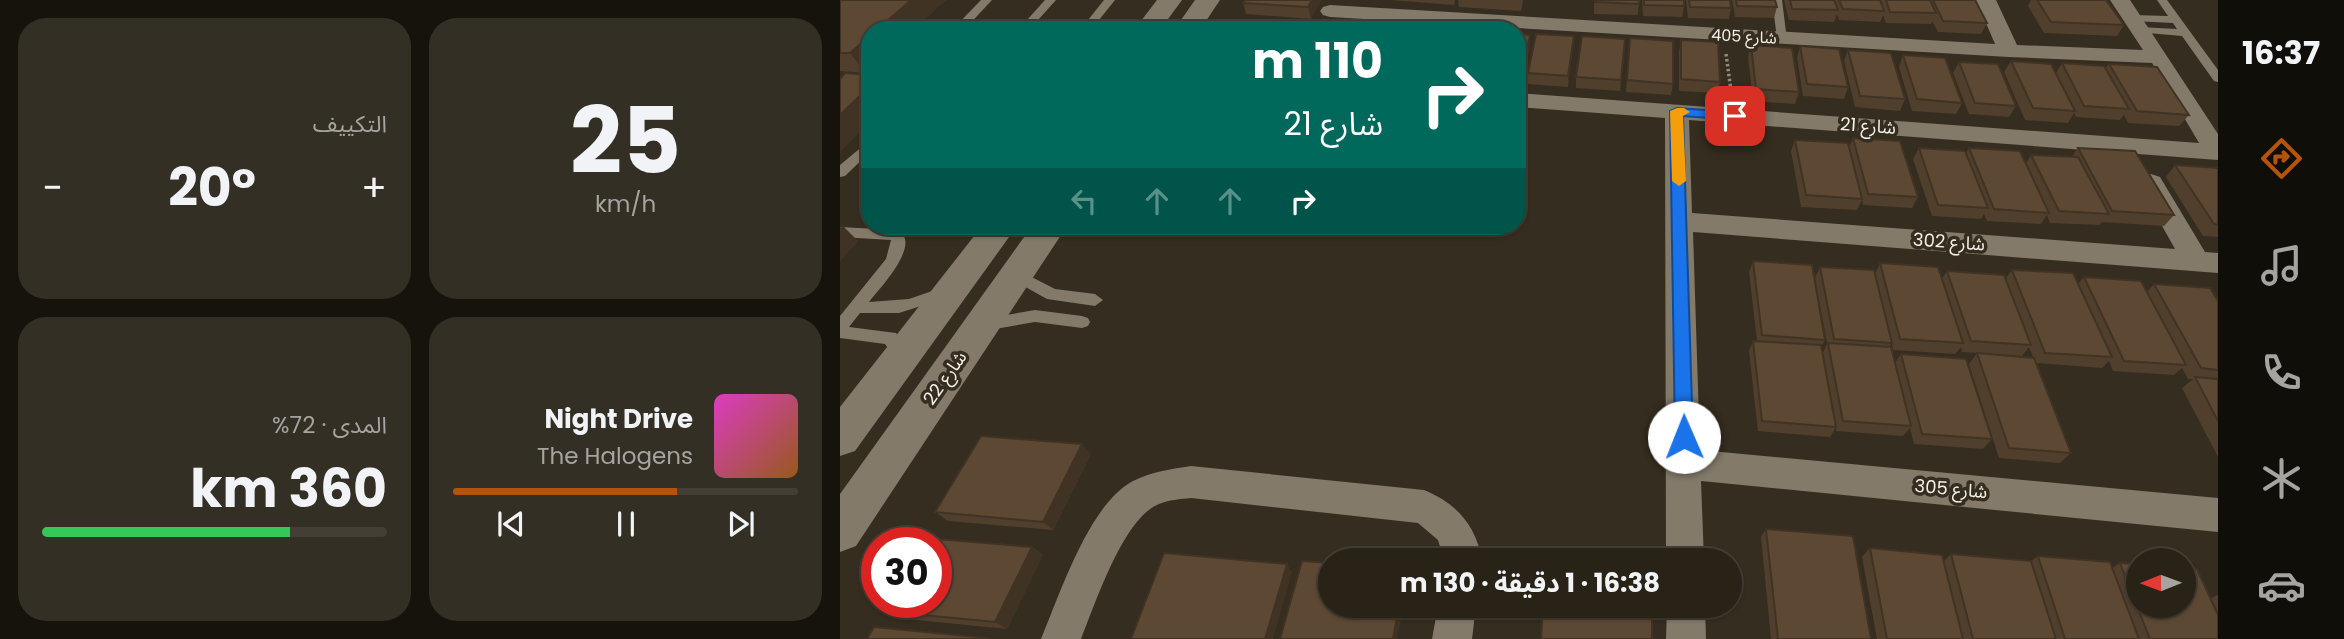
<!DOCTYPE html>
<html lang="ar">
<meta charset="utf-8">
<style>
body{margin:0;font-family:Poppins,"Noto Sans Arabic",sans-serif;background:#342f24;color:#f1f3f6;direction:rtl;height:100vh;display:flex;flex-direction:column;font-size:26px;white-space:nowrap}
*{box-sizing:border-box;margin:0}
p{font-size:23px;color:#a5a4a1}
.icon{flex:none;width:38px;height:38px;fill:none;stroke:currentColor;stroke-width:2;stroke-linecap:round;stroke-linejoin:round}
.map{position:relative;flex:1;overflow:hidden;direction:ltr}
.panel{display:flex;flex-direction:column;gap:18px;padding:18px;background:#16130d;width:840px}
.panel>*{flex:none}
.banner{position:absolute;left:21px;top:21px;width:665px;height:214px;border-radius:28px;box-shadow:0 2px 5px #0004,0 0 0 2px #443f36;direction:rtl;background:#00695c;color:#fff;overflow:hidden}
.needle{width:46px;rotate:269deg}
.buttons{position:absolute;left:1286px;top:548px;display:grid;gap:14px}
.buttons a{display:grid;place-items:center;width:70px;height:70px;border-radius:50%;background:#282217;box-shadow:0 2px 5px #0004,0 0 0 2px #443f36;font-size:35px}
.speed{position:absolute;left:21px;top:527px;display:flex;gap:14px;font-size:35px;font-weight:700;text-align:center}
.speed>*{display:grid;place-content:center;width:91px;height:91px;border-radius:50%;background:#282217;box-shadow:0 2px 5px #0004,0 0 0 2px #443f36;line-height:1}
.speed .limit{border:10px solid #d22;background:#fff;color:#111}
.pin{position:absolute;display:grid;place-items:center;width:60px;height:60px;color:#fff;margin:-30px;border-radius:14px;box-shadow:0 4px 10px #0006}
.me{position:absolute;width:77px;margin:-38px;rotate:359deg;stroke-linejoin:round;filter:drop-shadow(0 0 5px #0008)}
.turn{display:flex;align-items:center;gap:24px;height:147px;padding:0 28px;font-size:32px}
.turn .icon{width:91px;height:91px;stroke-width:2.5}
.turn b{display:block;font-size:49px;line-height:60px}
.lanes{display:flex;align-items:center;height:66px;padding:0 28px;background:#0003;justify-content:center;gap:35px;direction:ltr}
.lanes .off{opacity:.35}
.big{font-size:52px;font-weight:700;line-height:1.1}
.panel .tile{flex:1;display:flex;flex-direction:column;justify-content:center;gap:10px;min-width:0;padding:0 24px;border-radius:28px;background:#342f24}
.panel .dial{align-items:center;gap:0}
.dial b{font-size:91px;line-height:1}
.song{display:flex;align-items:center;gap:21px}
.cover{width:84px;height:84px;border-radius:10px;background:linear-gradient(135deg,hsl(310 70% 55%),hsl(30 70% 35%))}
.played{height:7px;border-radius:4px;background:linear-gradient(90deg,#b45309 65%,#443f36 65%)}
.keys{display:flex;justify-content:space-around;direction:ltr}
.heat{display:flex;justify-content:space-between;align-items:center;font-size:38px;direction:ltr}
.charge{height:10px;border-radius:5px;background:linear-gradient(90deg,#34c759 72%,#443f36 0)}
.panel .tiles{flex:1;display:grid;gap:18px;grid-template-columns:repeat(2,1fr)}
.trip{position:absolute;left:478px;top:548px;width:424px;height:70px;border-radius:35px;background:#282217;box-shadow:0 2px 5px #0004,0 0 0 2px #443f36;font-weight:700;line-height:70px;text-align:center;direction:rtl}
main{display:flex;flex:1;min-height:0}
.tabs{display:flex;flex-direction:column;width:126px;justify-content:space-around;align-items:center;background:#100e09;color:#a5a4a1}
.tabs .icon{width:49px;height:49px}
.tabs .on{color:#b45309}
.tabs b{font-size:32px;color:#f1f3f6}
.map>svg:first-child{display:block}
.lines{fill:none;stroke-linecap:round;stroke-linejoin:round}
.path{stroke:#928b80;stroke-width:3.5;stroke-dasharray:2.5 2.5;stroke-linecap:butt}
.service{fill:#837a6a;fill-rule:evenodd}
.minor{fill:#837a6a;fill-rule:evenodd}
.tertiary{fill:#837a6a;fill-rule:evenodd}
.wall{fill:#503f2c}
.shaded-wall{fill:#413324}
.building{fill:#5d4933;stroke:#413324;stroke-width:2}
.route{fill:#1a73e8;stroke:#114b97;stroke-width:2}
.slow{fill:#f59e0b}
.labels{text-anchor:middle;stroke-width:7;stroke-linejoin:round;paint-order:stroke}
.far-street-label{font-size:16px;fill:#f5f0e7;stroke:#352d1f}
.street-label{font-size:18px;fill:#f5f0e7;stroke:#352d1f}
</style>
<main>
<nav class="tabs">
<b>16:37</b>
<svg class="icon on" aria-label="directions" viewBox="0 0 24 24"><path d="M12 3l9 9-9 9-9-9zM9 14v-3h6M13 9l2 2-2 2"/></svg>
<svg class="icon" aria-label="music" viewBox="0 0 24 24"><path d="M9 18V5l10-2v13"/><circle cx="6" cy="18" r="3"/><circle cx="16" cy="16" r="3"/></svg>
<svg class="icon" aria-label="phone" viewBox="0 0 24 24"><path d="M5 4h4l2 5-3 2q2 4 5 5l2-3 5 2v4C11 20 4 13 5 4z"/></svg>
<svg class="icon" aria-label="climate" viewBox="0 0 24 24"><path d="M12 3v18M4 7l16 10M4 17L20 7"/></svg>
<svg class="icon" aria-label="car" viewBox="0 0 24 24"><path d="M5 17H2v-5l4-1 3-4h7l3 4 3 1v5h-3M9 17h6M6 11h13"/><circle cx="7" cy="17" r="2"/><circle cx="17" cy="17" r="2"/></svg>
</nav>
<div class="map">
<svg width="1378" height="639" viewBox="0 0 1378 639">
<rect width="100%" height="100%" fill="#352d1f"/>
<g class="lines">
<!-- path -->
<path class="path" d="M886 54 892 98"/>
<!-- service -->
<g class="service">
<path d="M141 0H152L124 30H112Z"/>
<path d="M205 0H216L189 30H178Z"/>
<path d="M264 0H275L251 30H240Z"/>
<path d="M932 0H942L947 40 937 38Z"/>
<path d="M1317 0H1327L1378 70V82L1374 81 1342 36 1296 32 1294 30 1300 27 1337 29 1333 23 1292 21 1287 18 1292 15 1328 16Z"/>
<path d="M30 140V152L5 176 0 177V165Z"/>
<path d="M0 227 56 230C85 241 39 289 29 302L69 299 101 288 109 294 106 298 59 313H20L9 327 56 333 70 355 68 360H56L45 344 0 338V316L46 259 51 240 0 237Z"/>
<path d="M176 269 215 289 255 294 263 300 255 306 207 299 171 279 168 275Z"/>
<path d="M195 310 242 316 248 318 250 322 248 326 242 328 195 322 144 331 138 329 136 325 138 321 144 319Z"/>
</g>
<!-- minor -->
<g class="minor">
<path d="M1136 0H1156L1177 45 1303 50 1270 0H1290L1378 134V160L849 120 852 213 1335 249 1298 183 1302 177 1311 174 1320 177 1365 252 1378 253V273L853 232 860 450 1378 498V532L861 481 864 560H826L825 118 677 107V93L1359 143 1312 63 1169 57 490 17 483 15 480 11 483 7 490 5 1155 44Z"/>
<path d="M351 466 584 490C616 503 636 525 642 560H604L598 540 578 523 351 498C341 499 328 500 319 504 283 518 255 605 241 639H201C220 594 249 504 293 481 311 472 331 469 351 466Z"/>
<path d="M598 606H636L632 639H592Z"/>
<path d="M827 606H865L866 639H826Z"/>
</g>
<!-- tertiary -->
<g class="tertiary">
<path d="M317 0H342L320 30H294Z"/>
<path d="M355 0H380L360 30H334Z"/>
<path d="M142 226H177L15 451 0 456V407Z"/>
<path d="M192 226H227L16 546 0 552V494Z"/>
</g>
</g>
<!-- wall -->
<g class="wall">
<path d="M0 0H106L73 30H30L26 73 0 71Z"/>
<path d="M405 0H481L471 19 406 14 403 3Z"/>
<path d="M550 0H615L614 5Z"/>
<path d="M618 0H683L681 11 619 7Z"/>
<path d="M754 0H799L798 15 754 14Z"/>
<path d="M802 0H844V6L842 17 803 16Z"/>
<path d="M846 0H890L891 8 889 19 848 18Z"/>
<path d="M892 0H935L937 7 934 18 895 17Z"/>
<path d="M944 0H1135L1147 23 1141 34 1098 32 1092 21 1091 24 1046 23 1043 15 1040 22 999 20 997 14 994 22 949 20Z"/>
<path d="M1191 0H1266L1284 25 1277 36 1204 33 1188 6Z"/>
<path d="M677 34 690 46 681 87H677Z"/>
<path d="M734 36 728 87 688 84V73Z"/>
<path d="M785 39 780 91 736 88V77Z"/>
<path d="M841 40 880 82 878 93 839 91V51Z"/>
<path d="M911 45 959 92 955 104 913 101 908 57Z"/>
<path d="M960 46 1008 87 1004 99 963 96 957 58Z"/>
<path d="M789 49 833 84 831 95 786 92Z"/>
<path d="M1008 50 1065 99 1060 111 1015 107 1004 61Z"/>
<path d="M1063 55 1122 103 1116 114 1072 111 1059 67Z"/>
<path d="M1171 61 1216 73 1222 63 1265 69 1269 64 1349 115 1339 126 1288 123 1284 115 1280 120 1236 117 1234 113 1228 123 1185 120 1164 72Z"/>
<path d="M1119 62 1176 106 1169 117 1129 114 1113 73Z"/>
<path d="M1013 138 1078 197 1072 208 1023 205 1022 200 1017 210 961 207 951 151 955 140 1009 148Z"/>
<path d="M1079 148 1126 153 1129 148 1186 163 1191 155 1232 157 1238 148 1334 215 1324 226 1262 222 1259 225 1210 223 1207 215 1201 224 1147 221 1144 214 1141 219 1092 216 1073 159Z"/>
<path d="M1335 165 1378 168V237L1363 236 1326 177Z"/>
<path d="M913 261 985 340 981 347 983 353 987 343 975 278 980 267 1035 274 1040 263 1102 279 1107 271 1165 279 1172 270 1238 284 1244 277 1307 292 1314 284 1378 301V457L1342 388 1353 379H1348L1342 368 1334 375 1273 371 1269 361 1262 368 1197 363 1231 453 1220 463 1159 458 1129 364 1137 353 1193 357 1189 347 1182 356 1122 352 1121 347 1115 354 1053 350 1052 343 1049 347 1055 363 1061 354 1152 439 1143 449 1074 444 1070 428 1063 436 996 431V427L990 437 918 431 909 351 913 341H917L909 272Z"/>
<path d="M251 454 213 530 108 521 95 512Z"/>
<path d="M926 529 1031 639H931L921 537Z"/>
<path d="M192 547 203 555 167 629 56 618 41 611Z"/>
<path d="M1030 548 1104 561 1111 554 1191 561 1198 556 1272 568 1280 563 1378 639H1037L1022 557Z"/>
<path d="M1378 595V613L1371 598Z"/>
</g>
<!-- shaded-wall -->
<g class="shaded-wall">
<path d="M71 0H106L73 30H37Z"/>
<path d="M472 0H481L471 19 468 7Z"/>
<path d="M690 35V46L681 87V76Z"/>
<path d="M30 36V70L26 73 10 53Z"/>
<path d="M734 36 733 48 728 87V76Z"/>
<path d="M30 86V122L0 152V115Z"/>
<path d="M2 225 18 241 0 262V228Z"/>
<path d="M242 444 251 454 213 530 203 522Z"/>
<path d="M192 547 203 555 167 629 155 622Z"/>
<path d="M447 564 452 572 433 639H425Z"/>
<path d="M559 606H564L557 639H553Z"/>
</g>
<!-- building -->
<g class="building">
<path d="M0 0H71L37 30H30V36L10 53H0Z"/>
<path d="M405 0H472L468 7 403 3Z"/>
<path d="M755 0H799V4L755 2Z"/>
<path d="M804 0H844V6L804 5Z"/>
<path d="M849 0H890L891 8 850 7Z"/>
<path d="M896 0H935L937 7 897 6Z"/>
<path d="M950 0H994L998 10 952 9Z"/>
<path d="M999 0H1040L1044 11 1003 9Z"/>
<path d="M1046 0H1090L1096 13 1050 12Z"/>
<path d="M1093 0H1135L1147 23 1103 21Z"/>
<path d="M1197 0H1266L1284 25 1211 22Z"/>
<path d="M550 25 595 28V30H548Z"/>
<path d="M677 34 690 35 681 76H677Z"/>
<path d="M696 34 734 36 728 76 688 73Z"/>
<path d="M742 36 785 39 781 80 736 77Z"/>
<path d="M790 38 833 41V84L787 80Z"/>
<path d="M841 40 878 42 880 82 841 79Z"/>
<path d="M911 45 952 48 959 92 916 89Z"/>
<path d="M960 46 999 49 1008 87 967 84Z"/>
<path d="M1008 50 1051 53 1065 99 1020 96Z"/>
<path d="M1063 55 1105 58 1122 103 1077 99Z"/>
<path d="M1171 61 1211 64 1235 111 1193 108Z"/>
<path d="M1119 62 1158 64 1176 106 1135 103Z"/>
<path d="M1222 63 1264 66 1289 109 1244 106Z"/>
<path d="M1269 64 1317 67 1349 115 1297 111Z"/>
<path d="M5 73 30 75V86L0 115V79Z"/>
<path d="M1013 138 1060 141 1078 197 1028 194Z"/>
<path d="M955 140 1008 143 1022 199 966 195Z"/>
<path d="M1079 148 1125 151 1148 208 1098 205Z"/>
<path d="M1129 148 1180 151 1209 213 1154 209Z"/>
<path d="M1238 148 1295 151 1334 215 1272 211Z"/>
<path d="M1191 155 1238 157 1269 214 1219 211Z"/>
<path d="M1335 165 1378 168V225L1374 224Z"/>
<path d="M913 261 972 265 985 340 922 335Z"/>
<path d="M1040 263 1098 267 1123 343 1060 339Z"/>
<path d="M980 267 1034 270 1052 343 994 339Z"/>
<path d="M1172 270 1233 273 1272 357 1205 353Z"/>
<path d="M1107 271 1164 275 1191 345 1131 341Z"/>
<path d="M1244 277 1301 281 1346 365 1284 361Z"/>
<path d="M1314 284 1370 288 1378 301V370L1361 368Z"/>
<path d="M913 341 981 345 996 427 922 421Z"/>
<path d="M988 343 1051 347 1071 426 1003 421Z"/>
<path d="M1137 353 1194 358 1231 453 1169 448Z"/>
<path d="M1061 354 1126 359 1152 439 1082 434Z"/>
<path d="M1355 377 1378 379V421Z"/>
<path d="M141 436 242 444 203 522 95 512Z"/>
<path d="M926 529 1013 536 1031 639H938Z"/>
<path d="M85 538 192 547 155 622 41 611 46 602H96V542H82Z"/>
<path d="M1030 548 1102 555 1123 639H1047Z"/>
<path d="M324 553 447 564 425 639H291Z"/>
<path d="M707 554 779 560H707Z"/>
<path d="M1111 554 1191 561 1216 639H1133Z"/>
<path d="M1198 556 1270 562 1299 639H1225Z"/>
<path d="M462 561 490 563V606H559L553 639H440Z"/>
<path d="M1280 563 1298 564V606H1344V568L1357 569 1378 615V639H1310Z"/>
<path d="M703 606H812V639H701Z"/>
<path d="M34 627 147 638 146 639H27Z"/>
</g>
<!-- route -->
<path class="route" d="M837 108 895 112 901 116 895 120 843 116 853 437 850 443 844 445 838 443 835 437 830 111Z"/>
<!-- slow -->
<path class="slow" d="M844 108 850 112 843 116 846 181 839 186 832 181 830 111 837 108Z"/>
<g class="labels">
<!-- far-street labels -->
<g class="far-street-label">
<text transform="translate(904 36) rotate(3)" y="6">شارع 405</text>
</g>
<!-- street labels -->
<g class="street-label">
<text transform="translate(1028 126) rotate(4)" y="6">شارع 21</text>
<text transform="translate(1109 242) rotate(4)" y="6">شارع 302</text>
<text transform="translate(105 378) rotate(-55)" y="6">شارع 22</text>
<text transform="translate(1111 489) rotate(5)" y="6">شارع 305</text>
</g>
</g>
</svg>
<div class="buttons">
<a><svg class="needle" viewBox="-14 -14 28 28"><path d="M0-13l5 13h-10z" fill="#e53935"/><path d="M0 13l5-13h-10z" fill="#a5a4a1"/></svg></a>
</div>
<div class="speed"><div class="limit">30</div></div>
<div class="pin" style="left:895px;top:116px;background:#d93025"><svg class="icon" aria-label="arrive" viewBox="0 0 24 24"><path d="M6 21V4h12l-3 4 3 4H6"/></svg></div>
<svg class="me" style="left:844px;top:437px" viewBox="-20 -20 40 40"><circle r="19" fill="#fff"/><path d="M0-13L10 11 0 6-10 11z" fill="#1a73e8"/></svg>
<div class="trip">16:38 · 1 دقيقة · 130 m</div>
<div class="banner">
<div class="turn"><svg class="icon" aria-label="right" viewBox="0 0 24 24"><path d="M7 20v-9h11M14 6l5 5-5 5"/></svg><div><b>110 m</b>شارع 21</div></div>
<div class="lanes"><svg class="icon off" aria-label="left" viewBox="0 0 24 24"><path d="M17 20v-9H6M10 6l-5 5 5 5"/></svg><svg class="icon off" aria-label="ahead" viewBox="0 0 24 24"><path d="M12 20V5M6 11l6-6 6 6"/></svg><svg class="icon off" aria-label="ahead" viewBox="0 0 24 24"><path d="M12 20V5M6 11l6-6 6 6"/></svg><svg class="icon" aria-label="right" viewBox="0 0 24 24"><path d="M7 20v-9h11M14 6l5 5-5 5"/></svg></div>
</div>
</div>
<section class="panel">
<div class="tiles">
<div class="tile dial"><b>25</b><p>km/h</p></div>
<div class="tile"><p>التكييف</p>
<div class="heat"><a>−</a><b class="big">20°</b><a>+</a></div>
</div>
<div class="tile">
<div class="song"><i class="cover"></i><div><b>Night Drive</b><p>The Halogens</p></div></div>
<div class="played"></div>
<div class="keys"><svg class="icon" aria-label="previous" viewBox="0 0 24 24"><path d="M18 5L8 12l10 7zM5 5v14"/></svg><svg class="icon" aria-label="pause" viewBox="0 0 24 24"><path d="M8 5v14M16 5v14"/></svg><svg class="icon" aria-label="next" viewBox="0 0 24 24"><path d="M6 5l10 7-10 7zM19 5v14"/></svg></div>
</div>
<div class="tile"><p>المدى · 72%</p><b class="big">360 km</b><div class="charge"></div></div>
</div>
</section>
</main>
